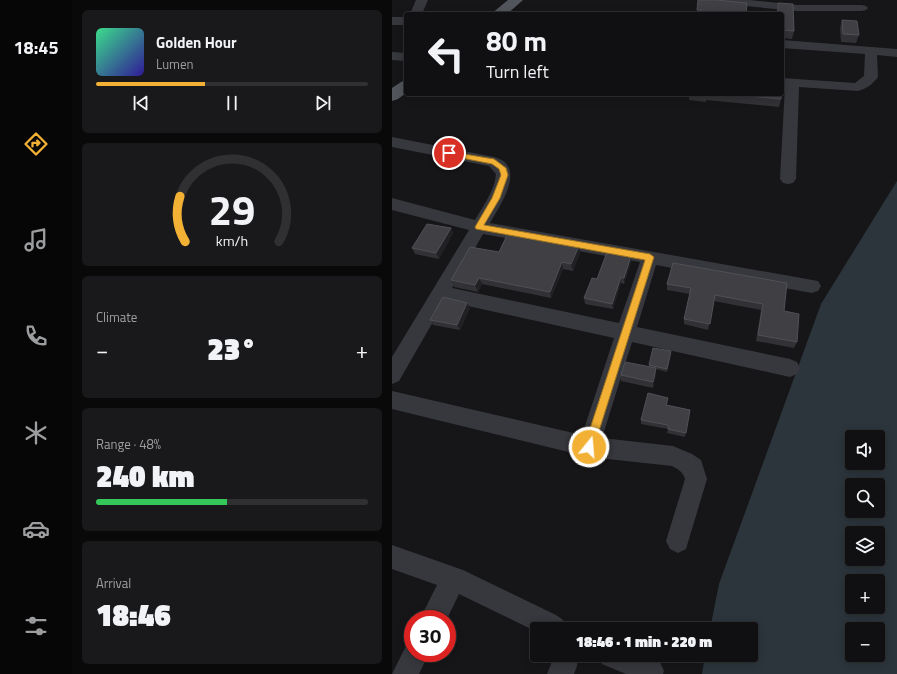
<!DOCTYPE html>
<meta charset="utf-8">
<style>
body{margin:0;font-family:"Titillium Web",sans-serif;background:#19191b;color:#f1f3f6;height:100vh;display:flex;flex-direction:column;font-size:15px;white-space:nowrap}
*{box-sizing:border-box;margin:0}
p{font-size:13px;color:#9c9d9f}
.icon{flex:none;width:22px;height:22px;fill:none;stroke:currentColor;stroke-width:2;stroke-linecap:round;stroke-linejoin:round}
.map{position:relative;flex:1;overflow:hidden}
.sheet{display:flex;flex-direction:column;gap:10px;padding:10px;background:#09090a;width:320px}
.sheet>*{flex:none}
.hud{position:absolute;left:12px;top:12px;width:380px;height:84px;border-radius:4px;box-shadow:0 2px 10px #0003,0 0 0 1px #303032;background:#101012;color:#f1f3f6;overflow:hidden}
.controls{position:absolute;left:453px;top:430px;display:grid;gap:8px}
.controls a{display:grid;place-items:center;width:40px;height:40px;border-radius:4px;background:#101012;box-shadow:0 2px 10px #0003,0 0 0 1px #303032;font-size:20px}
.speed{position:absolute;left:12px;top:610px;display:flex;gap:8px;font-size:20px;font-weight:700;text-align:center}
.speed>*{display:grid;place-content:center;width:52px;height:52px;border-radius:50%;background:#101012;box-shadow:0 2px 10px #0003,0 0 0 1px #303032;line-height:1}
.speed .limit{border:6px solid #d22;background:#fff;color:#111}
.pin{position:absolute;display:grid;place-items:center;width:34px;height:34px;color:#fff;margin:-17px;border:2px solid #fff;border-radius:50%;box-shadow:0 1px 4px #0007}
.me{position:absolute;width:44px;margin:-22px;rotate:17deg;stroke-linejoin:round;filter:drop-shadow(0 0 3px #0008)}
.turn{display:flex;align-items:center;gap:14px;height:84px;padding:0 16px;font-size:18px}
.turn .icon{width:52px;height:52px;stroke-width:2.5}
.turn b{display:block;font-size:28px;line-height:34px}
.big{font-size:30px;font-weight:800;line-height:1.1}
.sheet .card{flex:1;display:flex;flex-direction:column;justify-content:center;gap:6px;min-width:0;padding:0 14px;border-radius:6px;background:#19191b}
.sheet .dial{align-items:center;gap:0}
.dial svg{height:104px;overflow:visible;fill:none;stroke:#303032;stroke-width:7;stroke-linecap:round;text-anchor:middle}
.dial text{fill:#f1f3f6;stroke:none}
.song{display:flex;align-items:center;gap:12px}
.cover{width:48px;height:48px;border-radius:6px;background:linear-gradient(135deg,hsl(150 70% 55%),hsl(250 70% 35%))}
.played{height:4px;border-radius:2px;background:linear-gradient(90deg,#f2b134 40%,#303032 40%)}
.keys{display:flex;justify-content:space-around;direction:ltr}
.heat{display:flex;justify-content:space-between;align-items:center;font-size:22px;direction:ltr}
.charge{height:6px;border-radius:3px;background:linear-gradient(90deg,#34c759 48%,#303032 0)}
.trip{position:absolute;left:138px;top:622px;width:228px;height:40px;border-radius:4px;background:#101012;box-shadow:0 2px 10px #0003,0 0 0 1px #303032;font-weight:800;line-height:40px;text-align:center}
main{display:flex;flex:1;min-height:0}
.tab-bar{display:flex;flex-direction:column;width:72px;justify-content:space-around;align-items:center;background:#060607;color:#9c9d9f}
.tab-bar .icon{width:28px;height:28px}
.tab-bar .on{color:#f2b134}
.tab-bar b{font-size:18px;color:#f1f3f6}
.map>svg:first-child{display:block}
.water{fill:#2c353c;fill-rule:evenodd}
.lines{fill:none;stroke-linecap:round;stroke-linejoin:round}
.minor{fill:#37383d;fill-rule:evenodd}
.major{fill:#53555c;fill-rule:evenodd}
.wall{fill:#323236}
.shaded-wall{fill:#212124}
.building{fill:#3f3f44;stroke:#4f5156}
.route{fill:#f2b134;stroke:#9d7322}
</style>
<main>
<nav class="tab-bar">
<b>18:45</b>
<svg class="icon on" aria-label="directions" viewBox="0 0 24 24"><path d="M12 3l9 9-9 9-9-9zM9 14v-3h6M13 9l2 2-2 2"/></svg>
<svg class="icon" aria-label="music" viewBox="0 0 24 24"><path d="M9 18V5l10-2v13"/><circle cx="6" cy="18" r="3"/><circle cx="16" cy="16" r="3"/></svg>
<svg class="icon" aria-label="phone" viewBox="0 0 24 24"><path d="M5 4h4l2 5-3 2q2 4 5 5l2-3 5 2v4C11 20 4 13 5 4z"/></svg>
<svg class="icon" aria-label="climate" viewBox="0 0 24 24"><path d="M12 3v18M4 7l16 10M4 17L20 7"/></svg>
<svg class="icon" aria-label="car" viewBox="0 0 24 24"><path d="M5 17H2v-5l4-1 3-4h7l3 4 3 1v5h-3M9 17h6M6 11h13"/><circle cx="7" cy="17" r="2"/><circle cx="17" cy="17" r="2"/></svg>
<svg class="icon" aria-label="filters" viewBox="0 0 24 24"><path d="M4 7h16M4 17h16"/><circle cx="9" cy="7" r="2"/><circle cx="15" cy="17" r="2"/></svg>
</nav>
<section class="sheet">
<div class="card">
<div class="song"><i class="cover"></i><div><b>Golden Hour</b><p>Lumen</p></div></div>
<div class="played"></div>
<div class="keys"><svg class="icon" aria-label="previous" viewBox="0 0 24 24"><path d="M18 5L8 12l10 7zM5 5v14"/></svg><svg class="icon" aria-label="pause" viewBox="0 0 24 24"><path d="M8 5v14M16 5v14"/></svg><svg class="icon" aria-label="next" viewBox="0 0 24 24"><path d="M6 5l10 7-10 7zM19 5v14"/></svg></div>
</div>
<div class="card dial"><svg viewBox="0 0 100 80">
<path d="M14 69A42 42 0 1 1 86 69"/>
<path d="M14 69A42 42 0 0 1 10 34" stroke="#f2b134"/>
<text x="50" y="56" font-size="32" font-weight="700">29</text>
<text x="50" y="72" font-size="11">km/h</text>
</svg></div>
<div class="card"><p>Climate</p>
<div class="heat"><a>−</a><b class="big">23°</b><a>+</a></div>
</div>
<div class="card"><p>Range · 48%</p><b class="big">240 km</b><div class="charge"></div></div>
<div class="card"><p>Arrival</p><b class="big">18:46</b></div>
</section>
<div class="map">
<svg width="505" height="674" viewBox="0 0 505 674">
<rect width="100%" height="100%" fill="#161618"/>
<!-- water -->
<path class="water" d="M505 181V674H310L313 655H359V629H318L327 584 429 304ZM460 437H486V463H460ZM460 485H486V511H460ZM460 533H486V559H460ZM460 581H486V607H460ZM460 629H486V655H460Z"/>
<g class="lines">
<!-- minor -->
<g class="minor">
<path d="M24 0H36L30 14H18Z"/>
<path d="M315 0H357L405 5H470L474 6 476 8 474 10 470 11H405L321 3 317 2Z"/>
<rect x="0" y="17" width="14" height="8"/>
<path d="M390 40 505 49V57L485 55 486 77C481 84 474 89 466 91L407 87 404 179 401 183 396 184 391 183 388 179 393 86H390V78L463 83 472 76 473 54 390 48Z"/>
<path d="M0 52 14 53V61L0 60Z"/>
<path d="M0 137 102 157C136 166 108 205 98 223L426 281 429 286 426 291 420 293 264 265 245 327 398 359 405 362 408 368 405 374 398 377 240 342 210 438 281 446 300 454 309 460 315 479 294 549 286 553 278 549 274 541 293 479C291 472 286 469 280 466L197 457 0 409V391L190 435 222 338 53 301 7 381 0 384V357L77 230 0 210V198L83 220C91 206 103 190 104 174L97 166 0 147ZM91 234 248 262 227 323 60 288Z"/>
<path d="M0 545 71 570 164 615 171 620 175 629H145V632L67 594 55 619H28L45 585 0 569Z"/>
<path d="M21 641V653H37L27 674H0L15 644Z"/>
<path d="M160 655H186L185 666 182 674H155L159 664Z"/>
<path d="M206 655H252L268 662 272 671 271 674H234L210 664Z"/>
</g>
<!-- major -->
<g class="major">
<path d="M116 0H131L115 14H99Z"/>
<path d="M14 80V93L6 99 0 101V88L9 82Z"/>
</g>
</g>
<!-- wall -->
<g class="wall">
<path d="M386 3 402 31 400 39 390 38V14H384Z"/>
<path d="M305 10 354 14H304Z"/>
<path d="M450 20 467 35 464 43 449 42 448 28Z"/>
<path d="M297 94H389V99L387 107 314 100V102L297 100Z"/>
<path d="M59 228 61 233 47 259 23 254 20 248Z"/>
<path d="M187 246 188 253 181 271 171 269 159 298 90 284 86 292 62 287 59 280 107 252Z"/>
<path d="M239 256V262L232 284 229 283 221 309 193 304 192 298 205 279Z"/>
<path d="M281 263 392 311 405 342 402 348 364 341 369 310 322 301 316 330 292 324V319L298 294 275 290V284Z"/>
<path d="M78 308 68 330 41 325 38 320Z"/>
<path d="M279 354 275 372 264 369V374L261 388 229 381V375L257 367V365Z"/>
<path d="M276 402 275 405 298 410 293 437 275 433 276 429 249 424V420Z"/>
</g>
<!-- shaded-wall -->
<g class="shaded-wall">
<path d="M59 228 61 233 47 259 44 253Z"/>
<path d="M187 246 188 253 181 271 179 264Z"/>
<path d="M239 256V262L232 284V278Z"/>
<path d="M170 262 171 269 159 298 158 292Z"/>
<path d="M229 277V283L221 309 220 304Z"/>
<path d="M87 278 90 284 86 292 83 285Z"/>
<path d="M75 303 78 308 68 330 65 325Z"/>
<path d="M264 368V374L261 388V382Z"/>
</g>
<!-- building -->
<g class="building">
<path d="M306 0H324L355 3 354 14H309V10H305Z"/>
<path d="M386 3 401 4 402 31 390 30V14H386Z"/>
<path d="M450 20 465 21 467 35 451 34Z"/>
<path d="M335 94H389V99Z"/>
<path d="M35 224 59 228 44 253 20 248Z"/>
<path d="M116 233 187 246 179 264 170 262 158 292 87 278 83 285 59 280 78 247 107 252Z"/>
<path d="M215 252 239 256 232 278 229 277 220 304 192 298 200 278 205 279Z"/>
<path d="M281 263 395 283 392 311 407 314 405 342 366 335 371 304 323 295 318 324 292 319 299 288 275 284Z"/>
<path d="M51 297 75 303 65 325 38 320Z"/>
<path d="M261 348 279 351 275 369 257 365Z"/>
<path d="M233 362 264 368 261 382 229 375Z"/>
<path d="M256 393 276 398 274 405 298 410 294 433 276 429V425L249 420Z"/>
</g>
<!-- route -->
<path class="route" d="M54 151 102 159 114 168 116 175 108 198 92 225 258 254 262 257 201 450 197 452 194 450 192 447 253 260 84 229 83 227 100 198 109 175 107 169 100 164 54 155Z"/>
</svg>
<div class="controls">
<a><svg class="icon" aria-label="sound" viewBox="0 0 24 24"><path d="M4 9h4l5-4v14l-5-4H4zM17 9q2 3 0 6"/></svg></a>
<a><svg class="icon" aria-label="search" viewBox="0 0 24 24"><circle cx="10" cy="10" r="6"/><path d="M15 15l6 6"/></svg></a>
<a><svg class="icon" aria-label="layers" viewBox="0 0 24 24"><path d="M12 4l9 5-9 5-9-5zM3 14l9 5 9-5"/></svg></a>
<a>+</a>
<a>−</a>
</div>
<div class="speed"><div class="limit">30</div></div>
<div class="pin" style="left:57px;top:153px;background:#d93025"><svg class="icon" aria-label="arrive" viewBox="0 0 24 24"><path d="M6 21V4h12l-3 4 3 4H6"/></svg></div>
<svg class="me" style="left:197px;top:447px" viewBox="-20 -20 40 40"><circle r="17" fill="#f2b134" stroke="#fff" stroke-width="3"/><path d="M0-11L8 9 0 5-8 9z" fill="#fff"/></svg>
<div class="trip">18:46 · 1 min · 220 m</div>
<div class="hud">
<div class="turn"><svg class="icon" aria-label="left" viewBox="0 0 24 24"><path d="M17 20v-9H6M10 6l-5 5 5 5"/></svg><div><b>80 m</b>Turn left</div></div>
</div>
</div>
</main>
